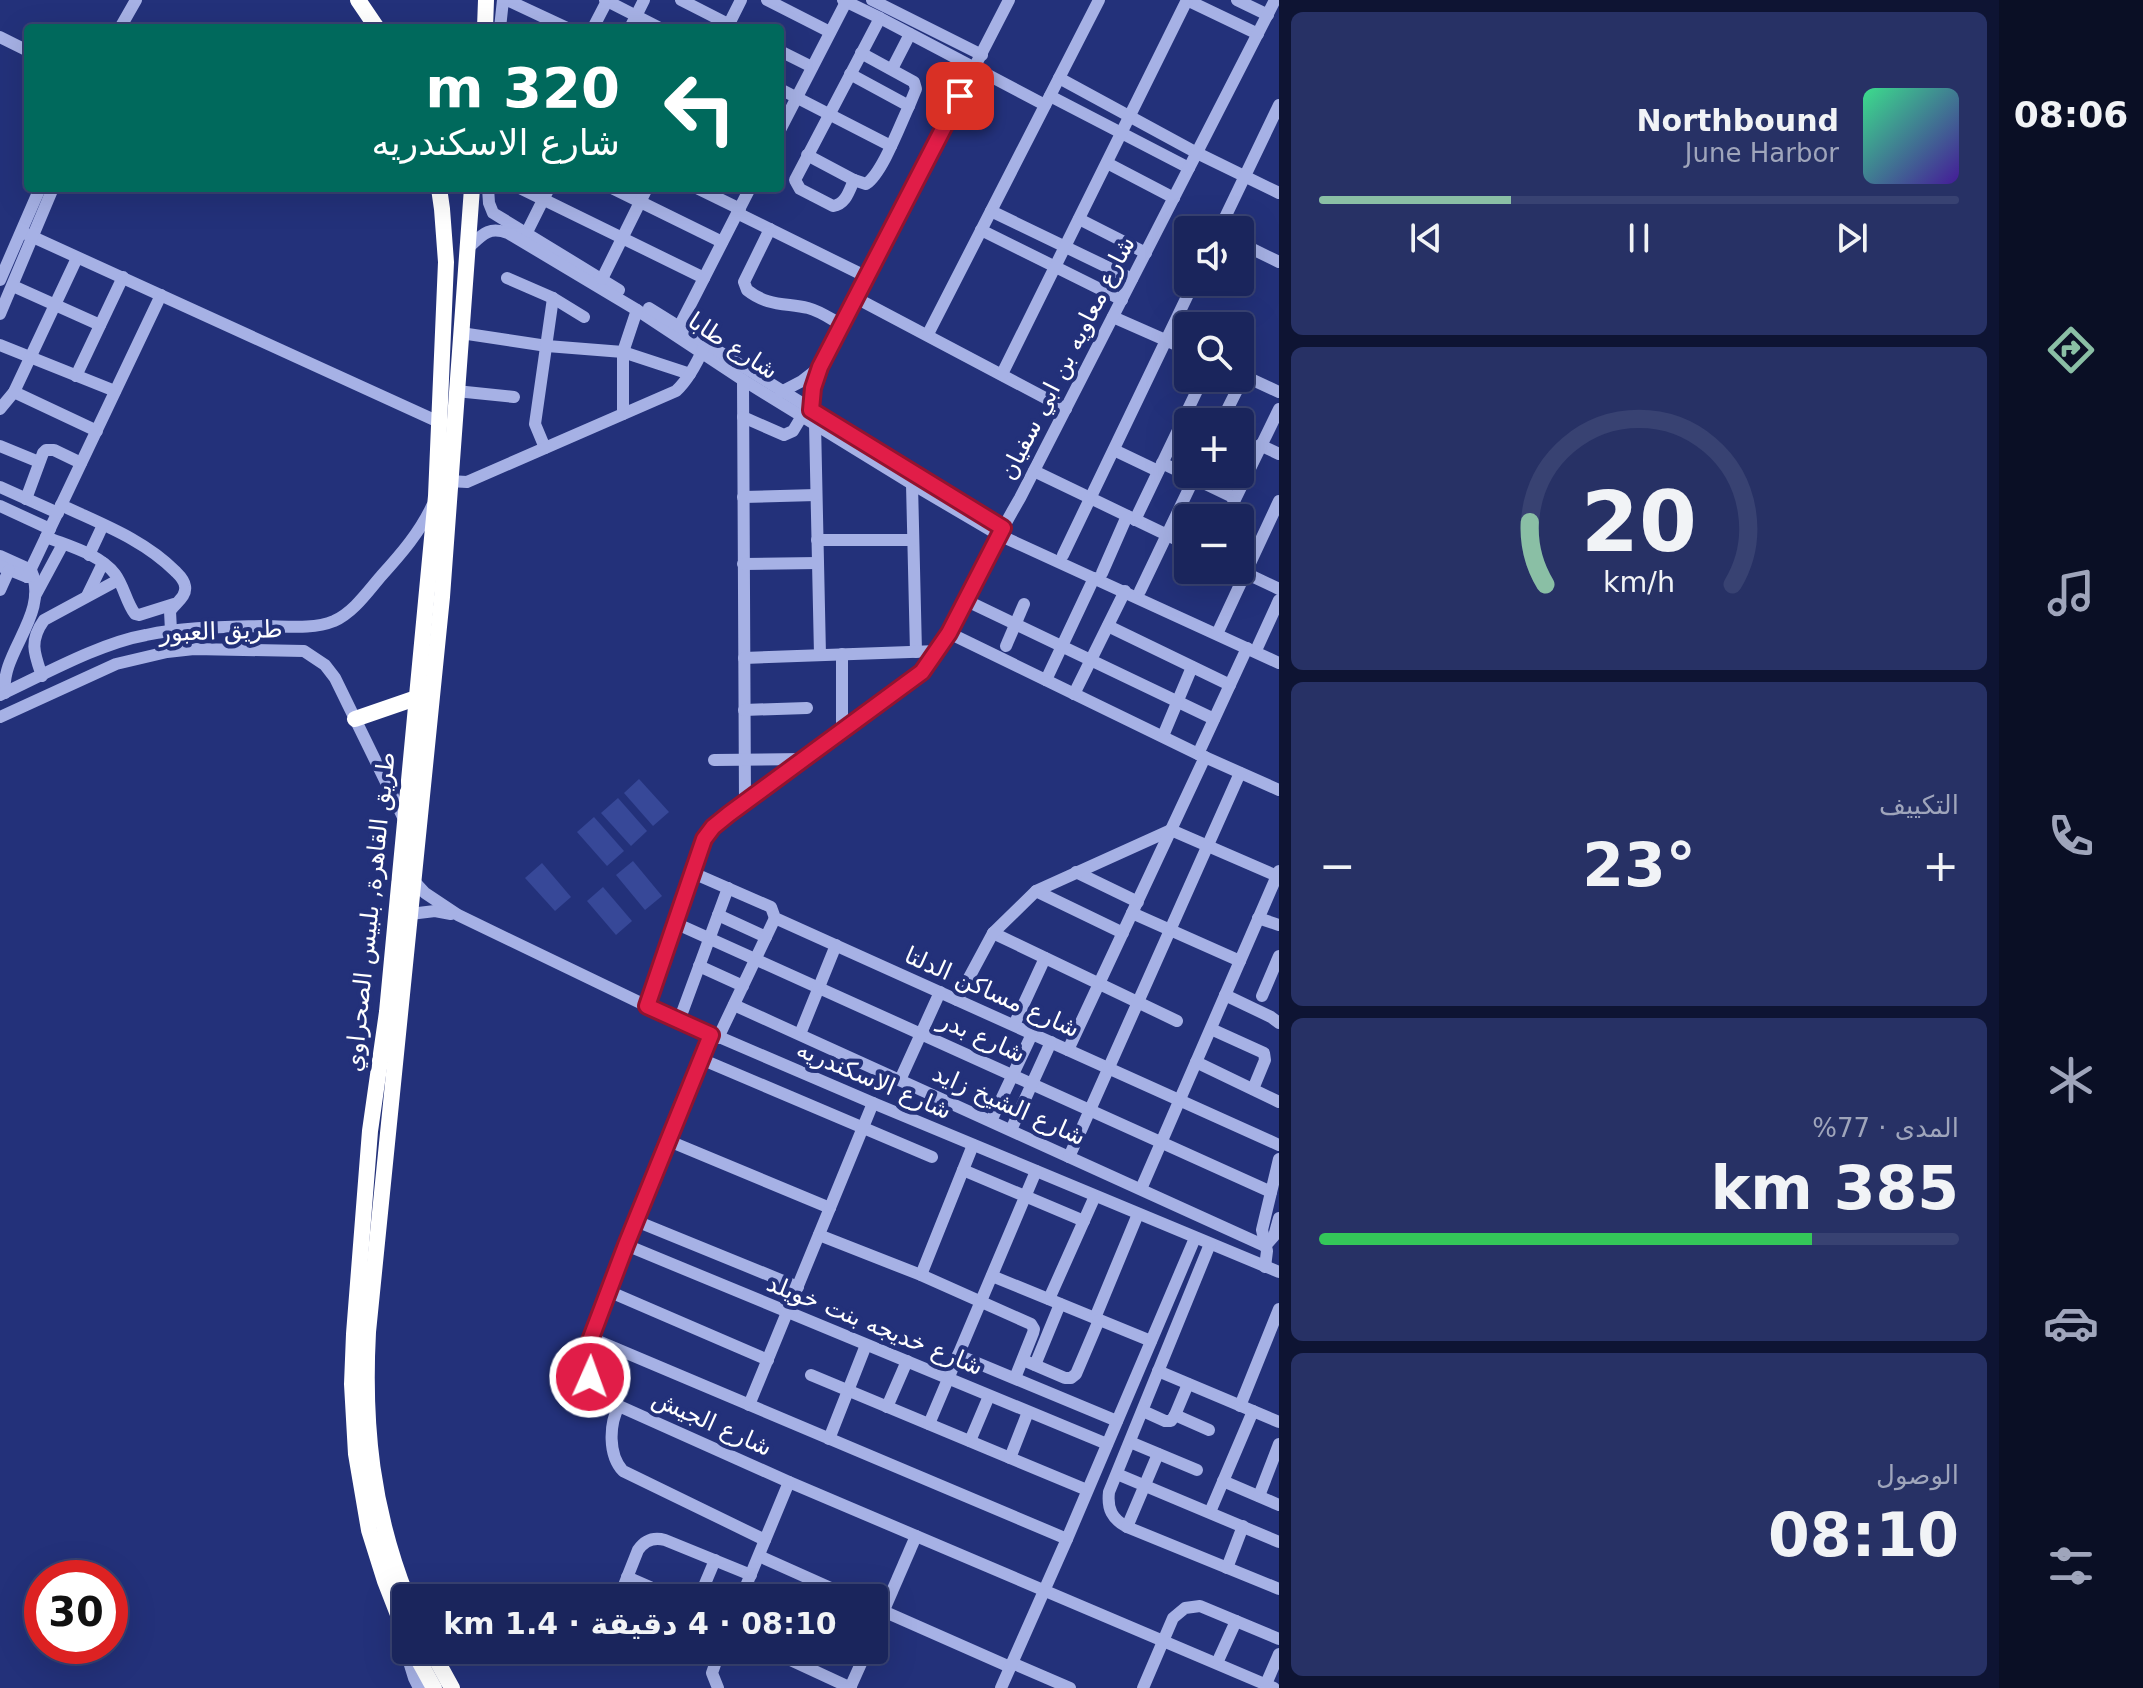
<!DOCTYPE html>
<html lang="ar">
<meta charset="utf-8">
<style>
body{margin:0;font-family:"DejaVu Sans","Noto Naskh Arabic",sans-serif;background:#273165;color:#f1f3f6;direction:rtl;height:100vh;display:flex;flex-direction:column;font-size:30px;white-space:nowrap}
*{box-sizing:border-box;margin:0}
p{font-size:26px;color:#9fa5bb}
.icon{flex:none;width:44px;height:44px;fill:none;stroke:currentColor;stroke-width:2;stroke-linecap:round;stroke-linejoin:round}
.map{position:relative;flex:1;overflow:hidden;direction:ltr}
.panel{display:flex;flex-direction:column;gap:12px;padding:12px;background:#0e1433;width:720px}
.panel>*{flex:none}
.guide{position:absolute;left:24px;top:24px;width:760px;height:168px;border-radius:8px;box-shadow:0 8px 32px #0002,0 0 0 2px #384272;direction:rtl;background:#00695c;color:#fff;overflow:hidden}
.fabs{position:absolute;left:1174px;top:216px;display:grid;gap:16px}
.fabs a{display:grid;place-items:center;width:80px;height:80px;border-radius:8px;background:#1a255c;box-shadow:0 8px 32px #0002,0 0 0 2px #384272;font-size:40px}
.speed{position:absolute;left:24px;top:1560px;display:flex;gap:16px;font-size:40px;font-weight:700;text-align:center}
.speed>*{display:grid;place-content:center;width:104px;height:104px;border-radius:50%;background:#1a255c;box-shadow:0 8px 32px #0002,0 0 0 2px #384272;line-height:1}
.speed .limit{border:12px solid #d22;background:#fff;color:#111}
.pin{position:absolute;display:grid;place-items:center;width:68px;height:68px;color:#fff;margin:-34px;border-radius:16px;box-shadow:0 4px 12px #0006}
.me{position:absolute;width:88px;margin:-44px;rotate:2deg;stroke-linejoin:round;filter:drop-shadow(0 0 6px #0008)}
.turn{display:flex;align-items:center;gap:28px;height:168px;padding:0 32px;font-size:36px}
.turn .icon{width:104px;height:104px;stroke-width:2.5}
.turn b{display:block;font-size:56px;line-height:68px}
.big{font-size:60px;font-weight:600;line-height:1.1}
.panel .tile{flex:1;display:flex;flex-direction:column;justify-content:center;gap:12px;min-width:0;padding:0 28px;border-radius:12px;background:#273165}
.panel .dial{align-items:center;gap:0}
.dial svg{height:208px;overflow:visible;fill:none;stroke:#384272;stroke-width:7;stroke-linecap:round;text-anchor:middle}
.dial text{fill:#f1f3f6;stroke:none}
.song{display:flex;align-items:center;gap:24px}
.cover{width:96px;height:96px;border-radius:12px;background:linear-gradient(135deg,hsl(150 70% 55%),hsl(260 70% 35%))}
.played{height:8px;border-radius:4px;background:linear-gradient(90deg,#8abfa5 30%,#384272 30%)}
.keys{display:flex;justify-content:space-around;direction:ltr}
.heat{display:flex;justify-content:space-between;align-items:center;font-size:44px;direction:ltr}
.charge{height:12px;border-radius:6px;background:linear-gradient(90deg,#34c759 77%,#384272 0)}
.trip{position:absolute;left:392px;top:1584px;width:496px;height:80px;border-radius:8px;background:#1a255c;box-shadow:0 8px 32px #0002,0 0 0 2px #384272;font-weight:600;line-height:80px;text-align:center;direction:rtl}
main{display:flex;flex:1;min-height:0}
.dock{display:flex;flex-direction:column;width:144px;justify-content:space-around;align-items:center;background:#0a0f25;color:#9fa5bb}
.dock .icon{width:56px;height:56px}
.dock .selected{color:#8abfa5}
.dock b{font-size:36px;color:#f1f3f6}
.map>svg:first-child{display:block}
.grass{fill:#374898}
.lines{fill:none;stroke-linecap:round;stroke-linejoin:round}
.minor{stroke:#a6b1e5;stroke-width:12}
.highway{stroke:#fff;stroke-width:16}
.route-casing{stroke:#92132f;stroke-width:20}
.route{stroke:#e11d48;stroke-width:14}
.labels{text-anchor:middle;stroke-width:8;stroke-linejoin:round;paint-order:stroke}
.street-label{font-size:24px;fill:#fff;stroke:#23317a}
</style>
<main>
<nav class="dock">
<b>08:06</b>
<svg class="icon selected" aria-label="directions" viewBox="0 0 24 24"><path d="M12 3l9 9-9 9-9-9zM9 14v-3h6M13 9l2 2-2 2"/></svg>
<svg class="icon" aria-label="music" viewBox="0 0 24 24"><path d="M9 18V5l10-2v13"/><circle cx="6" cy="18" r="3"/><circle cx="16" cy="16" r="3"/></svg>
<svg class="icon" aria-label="phone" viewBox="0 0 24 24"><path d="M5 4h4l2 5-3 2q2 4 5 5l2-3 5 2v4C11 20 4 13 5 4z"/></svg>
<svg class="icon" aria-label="climate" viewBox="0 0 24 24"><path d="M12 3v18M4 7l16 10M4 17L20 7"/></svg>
<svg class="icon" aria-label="car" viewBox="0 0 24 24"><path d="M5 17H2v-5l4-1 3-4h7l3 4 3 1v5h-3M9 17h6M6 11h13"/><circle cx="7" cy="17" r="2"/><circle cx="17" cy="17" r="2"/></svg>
<svg class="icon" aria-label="filters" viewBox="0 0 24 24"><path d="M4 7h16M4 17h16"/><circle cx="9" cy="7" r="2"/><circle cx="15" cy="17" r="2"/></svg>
</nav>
<section class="panel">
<div class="tile">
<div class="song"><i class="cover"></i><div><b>Northbound</b><p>June Harbor</p></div></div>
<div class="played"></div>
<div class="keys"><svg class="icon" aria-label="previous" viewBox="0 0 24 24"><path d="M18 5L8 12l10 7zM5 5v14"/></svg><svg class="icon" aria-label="pause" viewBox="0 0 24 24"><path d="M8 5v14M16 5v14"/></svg><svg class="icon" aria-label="next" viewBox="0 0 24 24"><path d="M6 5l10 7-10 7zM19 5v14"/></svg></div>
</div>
<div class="tile dial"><svg viewBox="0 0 100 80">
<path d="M14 69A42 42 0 1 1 86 69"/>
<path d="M14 69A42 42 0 0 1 8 45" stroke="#8abfa5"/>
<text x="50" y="56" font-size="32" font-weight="700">20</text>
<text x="50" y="72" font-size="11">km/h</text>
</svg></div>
<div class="tile"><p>التكييف</p>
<div class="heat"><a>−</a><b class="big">23°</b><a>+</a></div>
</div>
<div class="tile"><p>المدى · 77%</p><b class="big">385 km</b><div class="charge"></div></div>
<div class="tile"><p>الوصول</p><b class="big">08:10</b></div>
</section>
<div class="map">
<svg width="1279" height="1688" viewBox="0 0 1279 1688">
<rect width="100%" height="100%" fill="#23317a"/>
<!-- grass -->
<g class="grass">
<path d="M639 779 669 812 653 826 624 793Z"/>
<path d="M618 798 647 831 631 846 601 813Z"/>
<path d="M594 817 624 851 607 866 577 832Z"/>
<path d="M633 861 662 896 645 910 616 875Z"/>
<path d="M542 863 571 897 555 911 525 878Z"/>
<path d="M603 887 632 921 616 935 587 901Z"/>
</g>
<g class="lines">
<!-- minor -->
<g class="minor">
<path d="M507 0 567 28"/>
<path d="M605 0 660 28"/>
<path d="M681 0 736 28"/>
<path d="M767 0 830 32"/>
<path d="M843 0 880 18 1045 105"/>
<path d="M872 0 982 55"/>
<path d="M1187 0 1258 34"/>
<path d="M1237 0 1268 15"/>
<path d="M120 28 136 0"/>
<path d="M500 28 503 0"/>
<path d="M593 28 607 1"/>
<path d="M630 28 644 0"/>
<path d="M727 28 741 0"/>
<path d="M0 37 28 51"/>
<path d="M780 51 812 67"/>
<path d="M861 53 914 82 916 89 909 106"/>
<path d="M892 69 910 34"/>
<path d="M1059 78 1197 153 1279 193"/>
<path d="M780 89 891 146"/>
<path d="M1050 96 1189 168"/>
<path d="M780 130 846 2"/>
<path d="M807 155 854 180 866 184C882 174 900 125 909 106L850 74"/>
<path d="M1107 163 1174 198"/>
<path d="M854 180C849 191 846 204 833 206L800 189 795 180 880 18"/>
<path d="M488 188 489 203 493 213 619 290"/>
<path d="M520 188 704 278"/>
<path d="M612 188 722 242"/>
<path d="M697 188 740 209"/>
<path d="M991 211 1132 279"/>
<path d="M737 213 867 277"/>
<path d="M1079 219 1146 253"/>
<path d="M770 229 744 282 747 290C767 306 785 303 808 308 820 311 831 319 842 325"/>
<path d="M981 230 1122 300"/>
<path d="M1219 230 1279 105"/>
<path d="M22 232 441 423"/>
<path d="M527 232 549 188"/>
<path d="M1240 243 1279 262"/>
<path d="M468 248C482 235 488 226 508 233L637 310 743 380 912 484 999 535 1279 663"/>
<path d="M507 278 553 298 584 317"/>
<path d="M602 279 647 188"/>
<path d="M0 280 40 188"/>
<path d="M13 286 100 325"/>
<path d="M856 298 1066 409"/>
<path d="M649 308 990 520"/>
<path d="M0 314 53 188"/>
<path d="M1113 317 1188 350"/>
<path d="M679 327 750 188"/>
<path d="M461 333 547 346 623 352 690 374"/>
<path d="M928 334 1099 0"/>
<path d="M0 345 115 391"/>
<path d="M1002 374 1187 0"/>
<path d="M1240 374 1279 392"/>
<path d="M76 376 123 277"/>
<path d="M743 380 745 803"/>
<path d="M456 391 514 397"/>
<path d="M14 392 97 431"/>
<path d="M781 392 802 381 820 367"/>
<path d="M0 409 14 392 77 258"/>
<path d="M811 410 813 388 820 367 1009 0"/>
<path d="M623 414V352L637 310"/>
<path d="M743 417 784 435 793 431 802 416"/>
<path d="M1221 422 1244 376"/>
<path d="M815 423 820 655"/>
<path d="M1260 445 1279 454"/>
<path d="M0 446 39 462"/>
<path d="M545 448 535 424 553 298"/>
<path d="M1114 450 1158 471"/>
<path d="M1162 463 1235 498"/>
<path d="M1034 471 1188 545"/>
<path d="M449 481 467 482 676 391C689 379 697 363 704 347"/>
<path d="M912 484 916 652"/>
<path d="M0 487 58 513"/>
<path d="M743 497 816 495"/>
<path d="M26 499 43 453 46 450H54L81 463"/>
<path d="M61 505C101 524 143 539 175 571 179 575 184 579 185 586 187 597 175 603 170 611L171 631"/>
<path d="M0 506 50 529"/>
<path d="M1226 518 1279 409"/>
<path d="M1135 520 1203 378"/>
<path d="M46 537C68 546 100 554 115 574 124 586 126 602 135 614L139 615 174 604"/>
<path d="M817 540H913"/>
<path d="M89 555 103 525"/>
<path d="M1063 555 1194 282"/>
<path d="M0 556 31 570C50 615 0 652 5 693"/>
<path d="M743 564 818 563"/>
<path d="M0 566 27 577 33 576"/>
<path d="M1239 570 1279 589"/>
<path d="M1102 573 1127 516"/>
<path d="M27 577 161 295"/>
<path d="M0 590 9 570"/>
<path d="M1140 591 1196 474"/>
<path d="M35 596 63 544"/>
<path d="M87 596 103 563"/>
<path d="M965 600 1214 719"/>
<path d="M1108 626 1230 685"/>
<path d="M949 633 1198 754 1279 790"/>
<path d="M1217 634 1279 501"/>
<path d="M1006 646 1024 604"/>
<path d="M1258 646 1279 600"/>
<path d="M842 654V732"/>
<path d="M744 658 938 651"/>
<path d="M42 676C34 653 29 641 44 620L118 580"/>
<path d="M1046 680 1094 578"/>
<path d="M1074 694 1125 591"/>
<path d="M0 695C43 675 100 643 146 635 183 627 224 627 262 626 285 626 312 630 334 621 354 612 368 591 382 575 401 554 420 532 432 506"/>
<path d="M744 710 807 708"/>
<path d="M0 717 116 664 167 652 194 649 304 651 325 665 335 678 404 819"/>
<path d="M1163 736 1192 667"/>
<path d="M1198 754 1247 648"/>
<path d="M714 760 805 759"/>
<path d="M1076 872 1138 902"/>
<path d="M693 873 771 907 775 918 1279 1145"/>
<path d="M413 880 425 893 458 915 647 1006 873 1103 1279 1272"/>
<path d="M1036 891 1123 933"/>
<path d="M1132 913 1240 961"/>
<path d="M410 914 435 911 451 914"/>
<path d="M718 915 766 937"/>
<path d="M1258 918 1279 925"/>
<path d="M675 923 1271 1192"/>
<path d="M993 933 1177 1021"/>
<path d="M699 966 743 986"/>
<path d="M1225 995 1271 1017 1279 1023"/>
<path d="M1262 996 1279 956"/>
<path d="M957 1000 993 933 1036 891 1171 830 1277 876"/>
<path d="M734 1005 1265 1246"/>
<path d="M647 1006 699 850 704 839 713 827 910 683C938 658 952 626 969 593 985 561 1002 529 1020 498L1275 0"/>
<path d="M679 1021 728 888"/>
<path d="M1014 1025 1045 958"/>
<path d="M1211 1029 1264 1053 1265 1060 1253 1089"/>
<path d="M800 1034 836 945"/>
<path d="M711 1035 626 1245 586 1351C586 1377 597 1392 619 1406L789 1482 1274 1688"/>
<path d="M718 1038 775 918"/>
<path d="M1068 1050 1205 757"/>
<path d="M701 1059 932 1157"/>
<path d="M1196 1062 1279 1102"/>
<path d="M900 1080 940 992"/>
<path d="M991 1121 1032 1034"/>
<path d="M1011 1130 1051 1042"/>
<path d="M669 1141 830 1208"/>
<path d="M1069 1157 1240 773"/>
<path d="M963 1170 1084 1221"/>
<path d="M1141 1189 1279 871"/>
<path d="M636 1221 798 1287"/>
<path d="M819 1235 921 1275 1031 1324 1034 1329 1033 1333 1015 1378"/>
<path d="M1210 1244 1109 1492C1107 1509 1112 1519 1127 1527L1279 1589"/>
<path d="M626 1245 1107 1444"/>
<path d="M1265 1246 1274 1236 1279 1218"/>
<path d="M1265 1267 1267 1251 1262 1230 1279 1159"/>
<path d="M921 1275 973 1145"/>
<path d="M992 1276 1151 1341"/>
<path d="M608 1291 768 1360"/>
<path d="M1049 1299 1095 1196"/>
<path d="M1095 1318 1138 1214"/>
<path d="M591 1338 1067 1539"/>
<path d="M958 1355 1117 1421"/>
<path d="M1023 1360 1065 1378H1071L1076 1374 1099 1320"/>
<path d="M1035 1365 1060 1304"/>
<path d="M1158 1371 1279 1422"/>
<path d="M811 1375 1087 1490"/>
<path d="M749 1405 873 1103"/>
<path d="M619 1406C609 1424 608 1455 623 1471L765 1540"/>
<path d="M1240 1406 1279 1309"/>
<path d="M887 1407 907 1361"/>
<path d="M1143 1411 1165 1421H1171L1175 1415 1188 1384"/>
<path d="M1175 1415 1209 1430"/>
<path d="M929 1424 1036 1171"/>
<path d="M829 1439 866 1345"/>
<path d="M970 1441 989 1396"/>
<path d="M1130 1442 1197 1470"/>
<path d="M1010 1458 1028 1412"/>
<path d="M1117 1474 1279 1542"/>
<path d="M1223 1481 1279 1505"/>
<path d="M1259 1496 1279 1444"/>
<path d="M1210 1512 1253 1411"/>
<path d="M1127 1527 1158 1454"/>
<path d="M759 1556 853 1598"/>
<path d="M1227 1568 1243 1526"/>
<path d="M627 1577 675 1598"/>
<path d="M619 1598 638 1550C645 1540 654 1537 665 1540L751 1575"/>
<path d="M699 1598 715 1560"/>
<path d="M741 1598 789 1482"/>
<path d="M874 1607 1010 1667"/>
<path d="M399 1629 414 1678 419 1688"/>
<path d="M874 1633 916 1536"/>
<path d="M702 1650 717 1657"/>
<path d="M769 1650 851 1688"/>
<path d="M1012 1663 1070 1688"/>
<path d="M1217 1663 1236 1621"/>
<path d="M1266 1684 1279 1654"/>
<path d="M718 1688 712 1673 720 1650"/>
<path d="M850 1688 867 1650"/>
<path d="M1001 1688 1067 1539 1195 1238"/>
<path d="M1143 1688 1173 1618 1185 1608 1200 1606 1279 1639"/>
</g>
<!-- highway -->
<g class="highway">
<path d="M358 0 377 28"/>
<path d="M485 28 486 0"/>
<path d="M355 719 416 698"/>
<path d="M407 1598C372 1509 363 1427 368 1332L442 597 472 188"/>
<path d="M406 1635 385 1581 369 1530 356 1454 352 1384 354 1334 370 1131 387 1012 436 496 446 262 442 209 439 188"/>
<path d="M413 1650 434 1688"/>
<path d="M431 1650 452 1688"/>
</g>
</g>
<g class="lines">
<!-- route casing -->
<g class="route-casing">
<path id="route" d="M590 1377 586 1364V1351L626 1245 711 1035 647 1006 704 839 713 827 729 814 922 672 949 633 1003 528 811 410 813 388 820 367 960 96"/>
</g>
<!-- route -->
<use href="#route" class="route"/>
</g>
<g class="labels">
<!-- street labels -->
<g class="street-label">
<text transform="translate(733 346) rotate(33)" y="8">شارع طابا</text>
<text transform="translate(1067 358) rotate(-63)" y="8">شارع معاويه بن ابي سفيان</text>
<text transform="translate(221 631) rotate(-2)" y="8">طريق العبور</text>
<text transform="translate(370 912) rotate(-84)" y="8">طريق القاهرة, بلبيس الصحراوي</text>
<text transform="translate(992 992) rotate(24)" y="8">شارع مساكن الدلتا</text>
<text transform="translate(982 1037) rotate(24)" y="8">شارع بدر</text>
<text transform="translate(874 1080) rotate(23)" y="8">شارع الاسكندريه</text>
<text transform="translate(1009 1105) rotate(24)" y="8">شارع الشيخ زايد</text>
<text transform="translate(875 1325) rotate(22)" y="8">شارع خديجه بنت خويلد</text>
<text transform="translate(712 1423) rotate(24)" y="8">شارع الجيش</text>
</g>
</g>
</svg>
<div class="fabs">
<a><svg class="icon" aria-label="sound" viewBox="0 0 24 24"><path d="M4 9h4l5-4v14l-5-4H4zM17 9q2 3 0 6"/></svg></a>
<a><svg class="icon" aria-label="search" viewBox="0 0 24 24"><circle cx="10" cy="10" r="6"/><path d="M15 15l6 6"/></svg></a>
<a>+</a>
<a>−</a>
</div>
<div class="speed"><div class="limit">30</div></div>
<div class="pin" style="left:960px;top:96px;background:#d93025"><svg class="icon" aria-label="arrive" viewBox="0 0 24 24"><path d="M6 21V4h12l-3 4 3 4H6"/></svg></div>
<svg class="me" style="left:590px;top:1377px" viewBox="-20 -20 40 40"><circle r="17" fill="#e11d48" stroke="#fff" stroke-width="3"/><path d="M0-11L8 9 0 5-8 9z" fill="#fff"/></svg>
<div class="trip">08:10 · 4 دقيقة · 1.4 km</div>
<div class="guide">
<div class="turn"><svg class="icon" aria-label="left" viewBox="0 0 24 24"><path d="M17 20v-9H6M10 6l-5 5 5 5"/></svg><div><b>320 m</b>شارع الاسكندريه</div></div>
</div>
</div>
</main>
